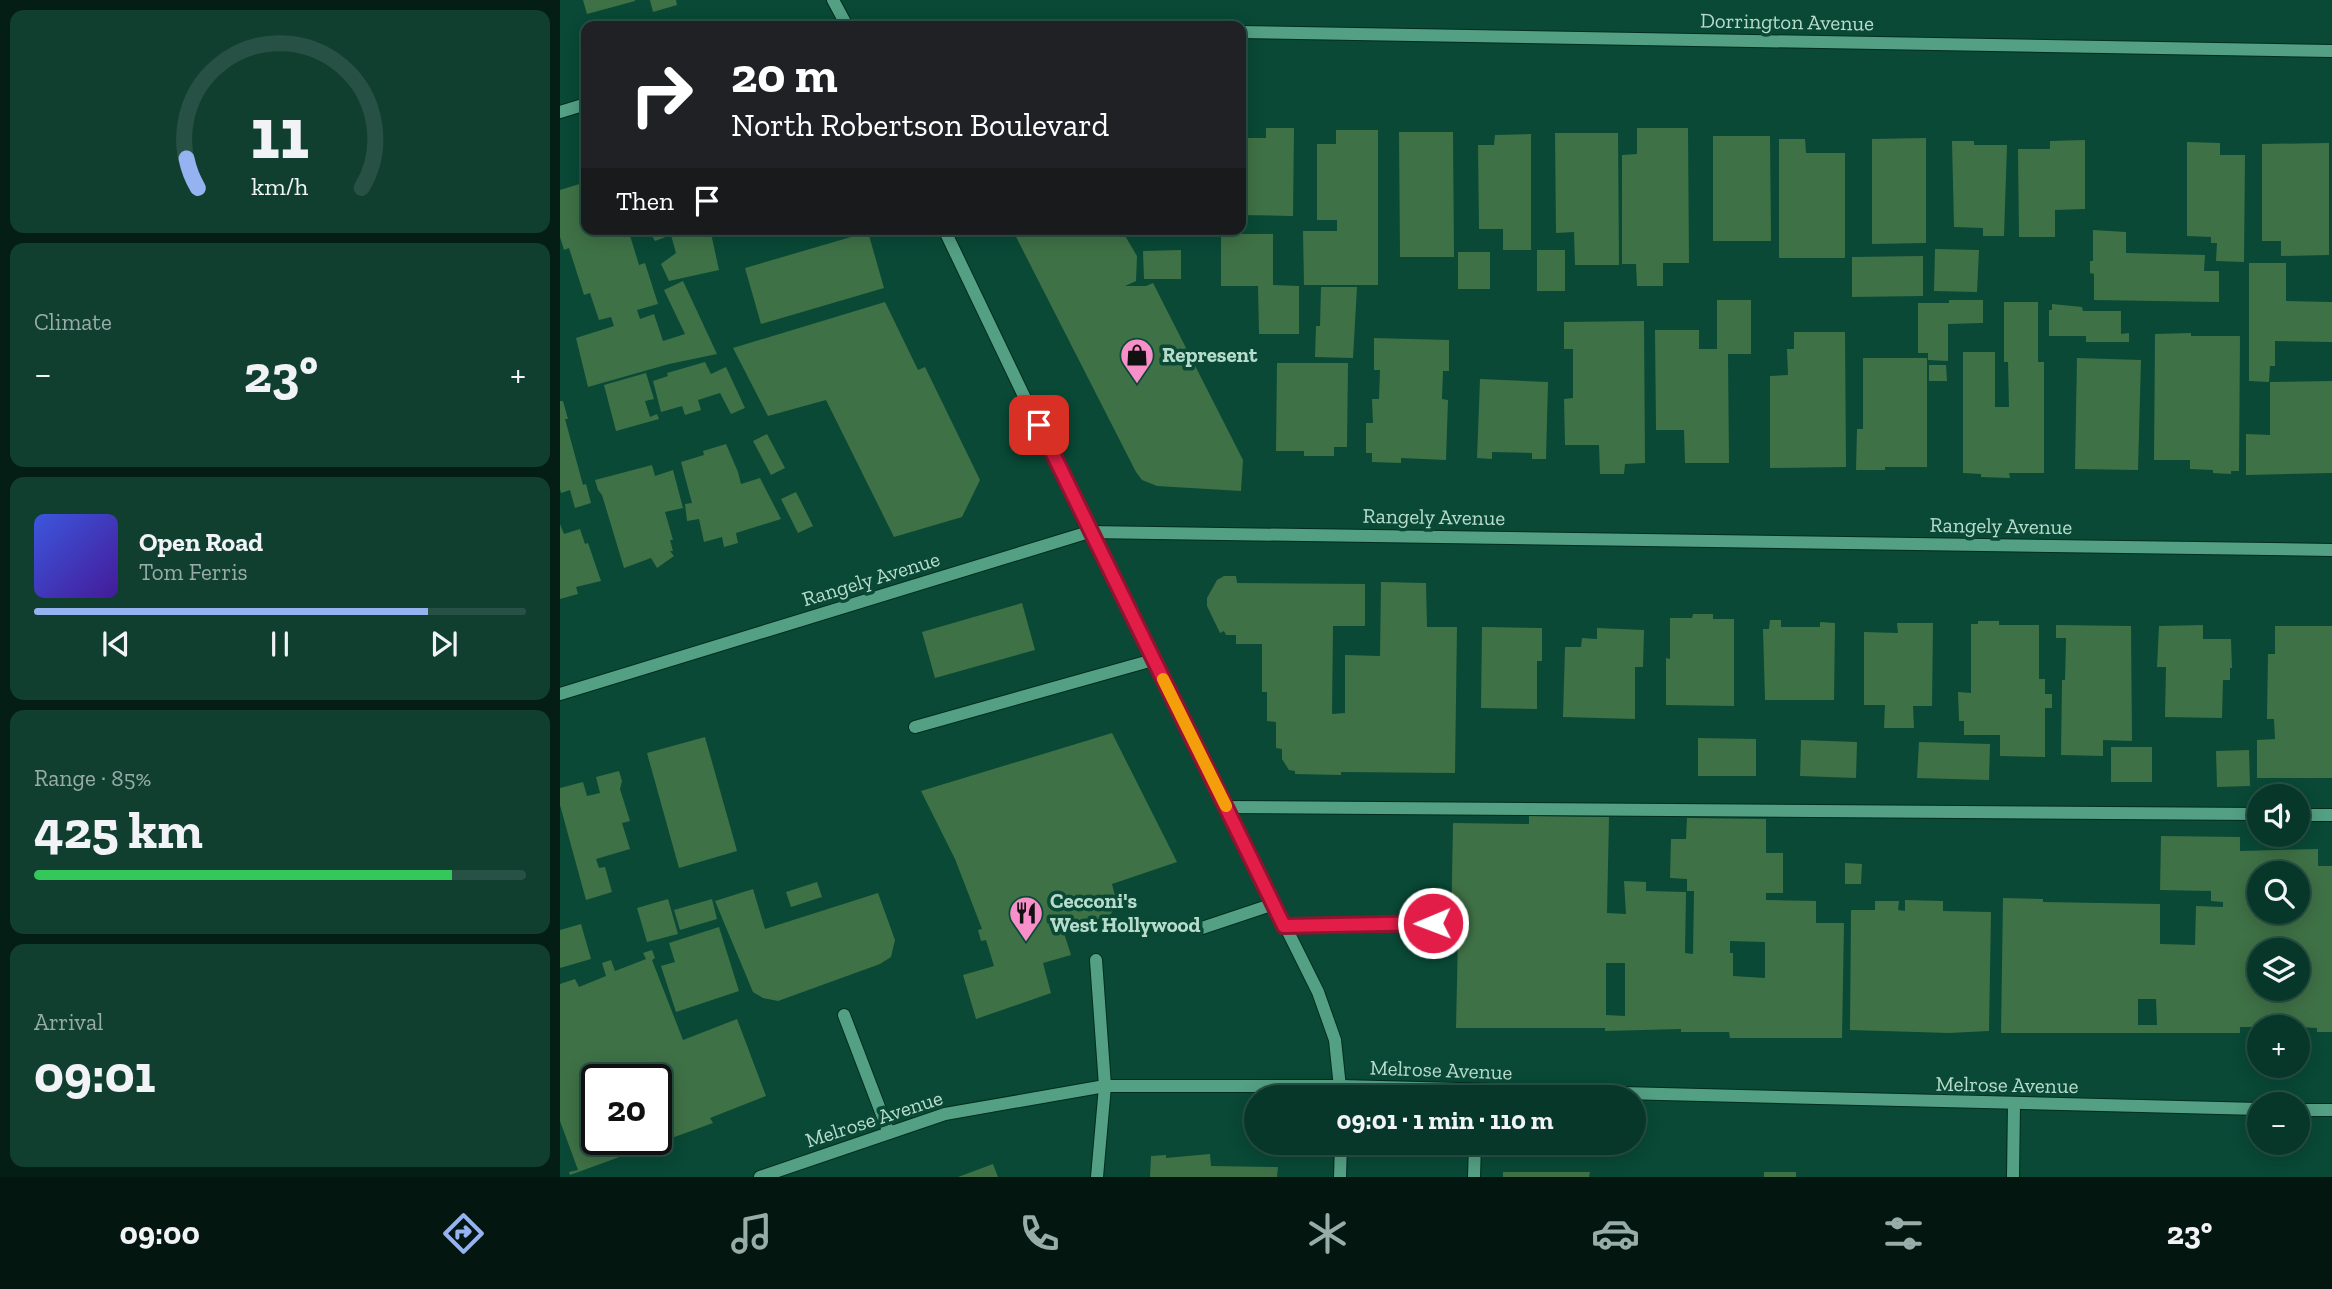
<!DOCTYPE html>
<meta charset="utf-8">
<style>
body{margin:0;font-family:"Zilla Slab",serif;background:#103f30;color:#f1f3f6;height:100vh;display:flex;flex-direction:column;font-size:26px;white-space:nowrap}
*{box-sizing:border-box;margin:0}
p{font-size:23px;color:#98aca8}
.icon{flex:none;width:38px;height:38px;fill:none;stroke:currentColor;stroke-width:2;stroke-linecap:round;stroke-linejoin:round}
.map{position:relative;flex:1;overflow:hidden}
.panel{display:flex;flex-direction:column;gap:10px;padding:10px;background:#041e16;width:560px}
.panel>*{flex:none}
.hud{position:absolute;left:21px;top:21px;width:665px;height:214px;border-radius:14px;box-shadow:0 4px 18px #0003,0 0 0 2px #285145;background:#202124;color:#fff;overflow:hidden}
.tools{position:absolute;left:1687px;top:784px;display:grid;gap:14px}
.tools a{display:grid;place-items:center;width:63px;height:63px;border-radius:50%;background:#073728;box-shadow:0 4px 18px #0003,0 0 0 2px #285145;font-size:35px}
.speed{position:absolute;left:21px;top:1064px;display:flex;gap:14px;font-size:35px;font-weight:700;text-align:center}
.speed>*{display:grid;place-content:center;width:91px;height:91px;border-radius:50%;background:#073728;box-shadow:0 4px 18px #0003,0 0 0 2px #285145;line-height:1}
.speed .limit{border:4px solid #111;border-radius:10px;background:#fff;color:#111}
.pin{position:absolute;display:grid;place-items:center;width:60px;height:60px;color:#fff;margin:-30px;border-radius:14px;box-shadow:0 4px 10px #0006}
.me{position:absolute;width:77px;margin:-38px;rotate:269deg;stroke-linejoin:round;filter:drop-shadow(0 0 5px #0008)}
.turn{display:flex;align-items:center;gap:24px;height:147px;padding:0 35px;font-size:32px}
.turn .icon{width:91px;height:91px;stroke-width:2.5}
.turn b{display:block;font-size:49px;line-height:60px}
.then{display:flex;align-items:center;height:66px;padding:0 35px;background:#0003;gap:14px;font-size:26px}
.big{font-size:52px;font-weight:700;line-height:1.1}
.panel .tile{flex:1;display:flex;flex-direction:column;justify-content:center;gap:10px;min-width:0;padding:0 24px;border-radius:14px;background:#103f30}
.panel .dial{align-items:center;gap:0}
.dial svg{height:182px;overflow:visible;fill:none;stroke:#285145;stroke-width:7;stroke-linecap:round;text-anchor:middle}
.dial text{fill:#f1f3f6;stroke:none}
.song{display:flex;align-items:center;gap:21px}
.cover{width:84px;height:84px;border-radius:10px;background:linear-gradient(135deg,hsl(230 70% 55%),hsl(260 70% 35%))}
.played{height:7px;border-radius:4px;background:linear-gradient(90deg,#95b2f1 80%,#285145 80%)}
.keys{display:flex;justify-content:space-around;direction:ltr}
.heat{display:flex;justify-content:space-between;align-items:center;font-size:38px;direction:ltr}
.charge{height:10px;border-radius:5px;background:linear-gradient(90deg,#34c759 85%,#285145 0)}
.trip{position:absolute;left:684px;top:1085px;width:402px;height:70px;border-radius:35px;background:#073728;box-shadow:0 4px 18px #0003,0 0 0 2px #285145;font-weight:700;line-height:70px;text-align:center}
.tab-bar{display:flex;height:112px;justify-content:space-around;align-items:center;background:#031610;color:#98aca8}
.tab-bar .icon{width:49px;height:49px}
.tab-bar .active{color:#95b2f1}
.tab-bar b{font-size:32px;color:#f1f3f6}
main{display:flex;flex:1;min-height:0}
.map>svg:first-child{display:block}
.building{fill:#3f7146;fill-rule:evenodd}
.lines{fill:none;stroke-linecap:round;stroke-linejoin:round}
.minor-casing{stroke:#012d1f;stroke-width:14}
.minor{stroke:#54a084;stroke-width:12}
.route-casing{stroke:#92132f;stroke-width:18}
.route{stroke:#e11d48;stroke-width:12}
.slow{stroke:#f59e0b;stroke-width:12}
.labels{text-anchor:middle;stroke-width:7;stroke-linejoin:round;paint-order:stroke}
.street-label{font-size:21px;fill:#b8dccc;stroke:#094936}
.poi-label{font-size:21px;font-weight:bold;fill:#b8dccc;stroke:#094936;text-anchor:start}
</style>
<main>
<section class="panel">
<div class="tile dial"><svg viewBox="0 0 100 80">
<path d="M14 69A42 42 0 1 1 86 69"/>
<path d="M14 69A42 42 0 0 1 9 56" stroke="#95b2f1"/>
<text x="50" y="56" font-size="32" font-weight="700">11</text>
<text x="50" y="72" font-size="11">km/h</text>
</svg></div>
<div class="tile"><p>Climate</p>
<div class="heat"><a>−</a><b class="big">23°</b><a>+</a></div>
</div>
<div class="tile">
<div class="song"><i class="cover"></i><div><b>Open Road</b><p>Tom Ferris</p></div></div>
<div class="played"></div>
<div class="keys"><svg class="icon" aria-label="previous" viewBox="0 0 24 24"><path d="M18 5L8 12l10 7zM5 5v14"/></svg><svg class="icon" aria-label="pause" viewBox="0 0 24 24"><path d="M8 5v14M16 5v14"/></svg><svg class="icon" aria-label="next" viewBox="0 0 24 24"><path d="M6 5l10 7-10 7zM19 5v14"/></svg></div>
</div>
<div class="tile"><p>Range · 85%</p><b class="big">425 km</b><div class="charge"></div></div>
<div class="tile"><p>Arrival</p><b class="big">09:01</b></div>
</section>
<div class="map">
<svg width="1772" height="1177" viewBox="0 0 1772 1177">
<rect width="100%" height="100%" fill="#094936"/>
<!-- building -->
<g class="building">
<path d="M23 0H75V1L27 14Z"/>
<path d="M90 0H116L117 5 93 12Z"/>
<path d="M706 128H734L733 216 681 215V138H706Z"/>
<path d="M1077 128H1128L1129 263H1103V286H1077L1076 264H1062V155L1077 154Z"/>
<path d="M776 130H818V285H744L743 231H777V220H757V144H776Z"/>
<path d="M839 132H893L894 257H840Z"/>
<path d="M995 133H1058L1059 265H1015L1014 232 996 233Z"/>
<path d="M971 134V250H943V229H919L918 145H934L935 135Z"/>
<path d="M1153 136H1210L1211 241H1153Z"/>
<path d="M1366 138V243L1312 244V139Z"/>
<path d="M1219 139H1245L1246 153H1285V258H1219Z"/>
<path d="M1525 140V209L1495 210V237H1459L1458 149H1490V141Z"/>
<path d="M1392 141H1414V145H1447L1444 236H1423V228L1394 227Z"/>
<path d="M1627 142 1660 143V155H1685L1684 262 1656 261 1657 243H1651V237L1627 236Z"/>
<path d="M1769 143V255L1721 256V241H1702V144Z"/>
<path d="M26 182V229H61V231L68 229 79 265 85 263 98 304 77 310 80 319 94 314 103 341 125 334 104 290 123 281 157 354 109 364 28 387 16 338 54 326 51 317 39 320 30 293 24 295 9 248 4 250 0 237V190Z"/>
<path d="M88 229H150L159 270 109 281 101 264 116 253 111 235 95 241Z"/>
<path d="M452 229H561L577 256 576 281 565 286H586L593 283 683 460 681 491 597 486 582 480 576 472Z"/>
<path d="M1533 230 1566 232V253L1645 255 1644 271H1659V302L1534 300V274L1530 273V261H1533Z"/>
<path d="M308 232 324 288 201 324 185 268Z"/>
<path d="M661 234H713V285L739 286V334H699L698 286H661Z"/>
<path d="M1375 249 1419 250 1417 292 1374 291Z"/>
<path d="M621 250V279H584L583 251Z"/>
<rect x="977" y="250" width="28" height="41"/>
<rect x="898" y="252" width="32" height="37"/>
<path d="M1363 256V296L1292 297V257Z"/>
<path d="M1689 263H1726V301L1772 302V342L1715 341V366H1710L1709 382 1689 381Z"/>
<path d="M761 287H797L793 358 755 357 756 326H760Z"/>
<path d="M1157 300H1191V354H1168L1169 463H1125L1124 430H1096L1095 330H1139V349H1157Z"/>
<path d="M1389 300H1423V323L1388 324V361L1368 360V353H1358V303H1389Z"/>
<path d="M325 302 358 370 365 367 420 480 402 517 334 537 266 400 208 416 173 348Z"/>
<path d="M1444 302H1478V362H1484V473H1449L1450 478 1421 477V474L1403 473V352H1435V407H1449L1448 362H1444Z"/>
<path d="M1492 304 1522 307 1523 311H1561V334L1569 333V342H1526V336H1489V310H1492Z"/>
<path d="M1084 321 1085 463 1065 464 1064 474H1040L1039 445H1005L1004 399 1013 398V349H1004V322Z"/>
<path d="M1234 332H1285L1286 467 1210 468V376L1228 375 1227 349H1234Z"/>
<path d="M1631 333V336H1680L1679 471H1671V474L1653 473V470L1630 469V460H1594L1595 334Z"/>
<path d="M814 338 889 340V371H883L882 399 888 400 886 460 841 458V463L812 462V453H806V423H813L812 399H819L820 370H814Z"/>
<path d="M1303 358H1367V467H1325V470H1296L1297 429H1303Z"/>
<path d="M1517 358 1581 360 1578 470 1515 469Z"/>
<path d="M145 362 151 374 166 367 185 408 171 414 160 393 138 400 141 410 125 415 122 406 101 412 93 381 108 376 107 373Z"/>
<path d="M717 363H788L787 447H774V456H744V451H716Z"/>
<path d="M1369 365H1386L1387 381H1369Z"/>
<path d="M86 373 94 399 85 401 90 417 97 414 99 419 56 431 44 385Z"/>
<path d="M920 379 988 382 986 459H972V453L932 452V459L917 458Z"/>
<path d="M1772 381V473L1686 475V434L1710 435V382Z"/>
<path d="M0 401H3L8 419H5L23 485 26 484 31 503 15 508 10 490 1 493 0 489Z"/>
<path d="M207 434 225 468 211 475 193 441Z"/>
<path d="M166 444 178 472 181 484 200 478 221 519 176 533 178 543 164 547 162 537 144 542 139 519 127 521 125 504 132 503 121 462 144 455 143 451Z"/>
<path d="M92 465 95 476 113 470 123 508 105 512 113 540H110L113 551H110L114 556 97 568 91 558 64 568 42 495 38 490 35 480Z"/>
<path d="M236 492 253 526 238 533 221 499Z"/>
<path d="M0 524 4 534 20 529 25 544 28 543 41 581 16 587 18 594 0 599Z"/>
<path d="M664 576H676L677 583 805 584V626H773L772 714 785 713V655L820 656 821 582 866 583 867 627H897L895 773 781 772V775L735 774V771L729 770 722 759V749L716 748V722L707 721V692H702V644H676V635H666L664 631 660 633 647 606V598L657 580Z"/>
<path d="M462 603 475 650 375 678 362 632Z"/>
<path d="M1133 614H1153V619H1174V706L1106 705V658L1110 659V618H1132Z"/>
<path d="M1210 620H1221V627H1260V622L1275 623 1274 700H1205L1203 629H1209Z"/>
<path d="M1418 621H1439V625H1479V679H1485V694H1492V708H1485V757L1440 756V735H1404V721H1399L1398 692 1411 693V624H1418Z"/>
<path d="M1337 623H1373L1372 706H1353L1354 728H1324L1325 705H1304V632L1338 633Z"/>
<path d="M1496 625 1571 626 1572 741 1543 740V756L1501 755 1502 680H1505L1506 638H1496Z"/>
<path d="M1643 625V639H1671L1672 668H1670V680H1663L1662 718 1605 717 1606 667H1597L1599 626Z"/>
<path d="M1715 626H1772V778H1697V740L1715 739 1714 719H1707L1708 654H1715Z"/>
<path d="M922 627 982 628V661H977V709L921 708Z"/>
<path d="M1037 628 1084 630 1083 667H1075V719L1003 717 1005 647H1021L1022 638 1037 639Z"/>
<path d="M552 733 617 862 552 884 556 900 553 911 548 917 503 930 511 955 483 963 491 993 416 1019 403 975 434 966 426 940 421 941 418 930 422 929 395 859 361 791Z"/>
<path d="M145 737 177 851 119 868 87 753Z"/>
<path d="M1138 738 1196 739V776H1138Z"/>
<path d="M1241 740 1297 742 1296 778 1240 776Z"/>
<path d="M1359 742 1430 744 1429 780 1357 778Z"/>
<rect x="1551" y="747" width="41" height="35"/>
<path d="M1689 750 1690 786 1657 787 1656 751Z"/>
<path d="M59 771 62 781 60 789 70 821 62 823 70 849 36 859 39 868 45 867 52 892 26 900 0 805V788L23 782 27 796 40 793 36 777Z"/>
<path d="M969 816 1049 817 1047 913 1066 914 1064 881 1086 882V891L1126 892 1125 953 1133 954 1134 891H1127V879L1110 878 1111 839H1126L1127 818 1206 819V853H1223V893H1206V900L1256 901V923H1284L1282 1038H1170L1169 1032H1121V1029L1045 1031V1028H896L898 936H891L893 823 969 824ZM1170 941 1205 942V978L1173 976V953H1170ZM1046 963H1065V1016L1046 1015Z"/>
<path d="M1601 836 1680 837V851L1758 849V866H1772V1032H1757V1028L1738 1027H1680V1033H1441L1443 898 1483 899V902L1600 904V944L1635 945 1636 906 1663 907V902L1651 901V891L1600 890ZM1699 873H1738V912H1699ZM1699 950H1738V989H1699ZM1578 999H1596L1597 1025H1578Z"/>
<path d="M1285 863 1302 864 1301 884H1285Z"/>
<path d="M257 882 262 897 231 907 226 892Z"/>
<path d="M193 889 205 929 318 893 335 940 331 957 320 964 218 1001 203 998 193 992 155 901Z"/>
<path d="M108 899 118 934 87 942 77 908Z"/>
<path d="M152 899 157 919 120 930 114 910Z"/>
<path d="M1345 900 1383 901V911L1431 912 1429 1031 1389 1033 1290 1030 1291 910H1315V901H1339L1338 910 1345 911Z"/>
<path d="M21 924 31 959 0 968V930Z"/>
<path d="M159 927 179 991 116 1012 101 966 115 962 109 943Z"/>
<path d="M92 950 95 958 92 960 123 1040 177 1019 206 1096 150 1118 153 1123 10 1175 9 1172 18 1170 0 1121V984L15 979 19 987 46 976 42 963 51 960 55 971 86 959 83 953ZM37 1080H96V1139H37Z"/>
<path d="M650 1154 651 1166 718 1167 717 1177H590L591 1156 606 1155V1158Z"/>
<path d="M433 1164 438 1177H398Z"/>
<path d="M943 1172H1030L1029 1177H943Z"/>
<rect x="1204" y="1172" width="32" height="5"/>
</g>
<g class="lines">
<!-- minor casing -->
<g class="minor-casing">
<g id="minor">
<path d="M273 0 287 26"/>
<path d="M281 26H373"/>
<path d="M681 32 1772 51"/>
<path d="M0 112 26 104"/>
<path d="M384 229 529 532 758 992 775 1040 781 1097"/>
<path d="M0 694 529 532 1772 550"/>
<path d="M355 727 593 660"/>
<path d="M666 807 1699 814"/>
<path d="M1738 815H1772"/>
<path d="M724 926 873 923"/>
<path d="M642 928 714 904"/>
<path d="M536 960 545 1086 537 1177"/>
<path d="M284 1015 329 1133"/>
<path d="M1738 1110H1772"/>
<path d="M200 1177 385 1114 545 1086H781L1699 1109"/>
<path d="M780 1177 781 1143"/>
<path d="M914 1177 915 1143"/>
<path d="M1453 1177 1454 1104"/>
</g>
</g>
<!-- minor -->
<use href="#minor" class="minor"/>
</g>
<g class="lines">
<!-- route casing -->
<g class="route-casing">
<path id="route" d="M479 425 724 926 873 923"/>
</g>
<!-- route -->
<use href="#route" class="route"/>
<!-- slow -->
<path class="slow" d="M603 679 666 806"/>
</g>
<!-- icons -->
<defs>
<g id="shop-pin" transform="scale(1.75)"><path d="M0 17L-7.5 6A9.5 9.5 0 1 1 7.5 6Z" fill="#f98fc9" stroke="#094936"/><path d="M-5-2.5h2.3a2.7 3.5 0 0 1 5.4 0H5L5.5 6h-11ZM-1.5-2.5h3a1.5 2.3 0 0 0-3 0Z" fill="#111"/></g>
<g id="restaurant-pin" transform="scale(1.75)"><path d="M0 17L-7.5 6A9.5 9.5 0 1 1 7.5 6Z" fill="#f98fc9" stroke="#094936"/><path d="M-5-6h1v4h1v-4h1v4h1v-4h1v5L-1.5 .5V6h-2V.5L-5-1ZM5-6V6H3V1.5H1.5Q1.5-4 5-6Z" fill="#111"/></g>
</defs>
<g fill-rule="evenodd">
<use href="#shop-pin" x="577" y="355"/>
<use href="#restaurant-pin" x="466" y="913"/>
</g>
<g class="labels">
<!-- street labels -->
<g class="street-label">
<text transform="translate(1227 22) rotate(1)" y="7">Dorrington Avenue</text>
<text transform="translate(874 517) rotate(1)" y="7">Rangely Avenue</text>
<text transform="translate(1441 526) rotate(1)" y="7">Rangely Avenue</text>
<text transform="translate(311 579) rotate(-17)" y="7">Rangely Avenue</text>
<text transform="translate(881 1070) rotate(2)" y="7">Melrose Avenue</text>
<text transform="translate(1447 1085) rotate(1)" y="7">Melrose Avenue</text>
<text transform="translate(314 1119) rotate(-18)" y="7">Melrose Avenue</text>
</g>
<!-- poi labels -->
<g class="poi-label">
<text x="602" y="362">Represent</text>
<text x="490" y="908">Cecconi's<tspan x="490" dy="24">West Hollywood</tspan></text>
</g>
</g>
</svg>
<div class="tools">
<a><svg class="icon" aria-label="sound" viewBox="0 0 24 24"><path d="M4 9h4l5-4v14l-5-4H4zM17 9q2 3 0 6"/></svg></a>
<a><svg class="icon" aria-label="search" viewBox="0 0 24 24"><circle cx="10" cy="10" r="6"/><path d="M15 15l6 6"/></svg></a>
<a><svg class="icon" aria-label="layers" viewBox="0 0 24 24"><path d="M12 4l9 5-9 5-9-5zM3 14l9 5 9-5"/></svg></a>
<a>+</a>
<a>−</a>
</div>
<div class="speed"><div class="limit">20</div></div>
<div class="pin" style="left:479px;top:425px;background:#d93025"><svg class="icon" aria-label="arrive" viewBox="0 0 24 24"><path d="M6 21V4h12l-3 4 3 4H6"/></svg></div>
<svg class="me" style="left:873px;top:923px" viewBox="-20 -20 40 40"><circle r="17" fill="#e11d48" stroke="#fff" stroke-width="3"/><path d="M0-11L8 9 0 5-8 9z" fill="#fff"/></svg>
<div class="trip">09:01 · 1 min · 110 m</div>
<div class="hud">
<div class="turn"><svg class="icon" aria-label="right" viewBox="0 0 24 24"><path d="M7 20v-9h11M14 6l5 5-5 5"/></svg><div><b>20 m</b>North Robertson Boulevard</div></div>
<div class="then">Then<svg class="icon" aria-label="arrive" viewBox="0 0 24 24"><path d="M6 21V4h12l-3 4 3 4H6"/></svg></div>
</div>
</div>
</main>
<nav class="tab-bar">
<b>09:00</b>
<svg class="icon active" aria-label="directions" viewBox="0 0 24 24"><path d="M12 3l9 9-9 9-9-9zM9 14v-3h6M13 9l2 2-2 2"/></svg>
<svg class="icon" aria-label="music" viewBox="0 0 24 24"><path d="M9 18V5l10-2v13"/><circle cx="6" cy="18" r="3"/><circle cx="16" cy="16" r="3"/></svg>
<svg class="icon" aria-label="phone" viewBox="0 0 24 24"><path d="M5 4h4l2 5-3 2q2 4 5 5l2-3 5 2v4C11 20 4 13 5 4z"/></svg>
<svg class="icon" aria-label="climate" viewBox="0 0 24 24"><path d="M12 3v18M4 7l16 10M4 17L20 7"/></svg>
<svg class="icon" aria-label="car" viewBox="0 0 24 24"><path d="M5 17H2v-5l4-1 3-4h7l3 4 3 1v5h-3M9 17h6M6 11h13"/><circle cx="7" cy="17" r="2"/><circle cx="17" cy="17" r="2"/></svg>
<svg class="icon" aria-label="filters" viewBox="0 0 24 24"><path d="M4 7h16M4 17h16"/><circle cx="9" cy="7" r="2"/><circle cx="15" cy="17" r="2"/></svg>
<b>23°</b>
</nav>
